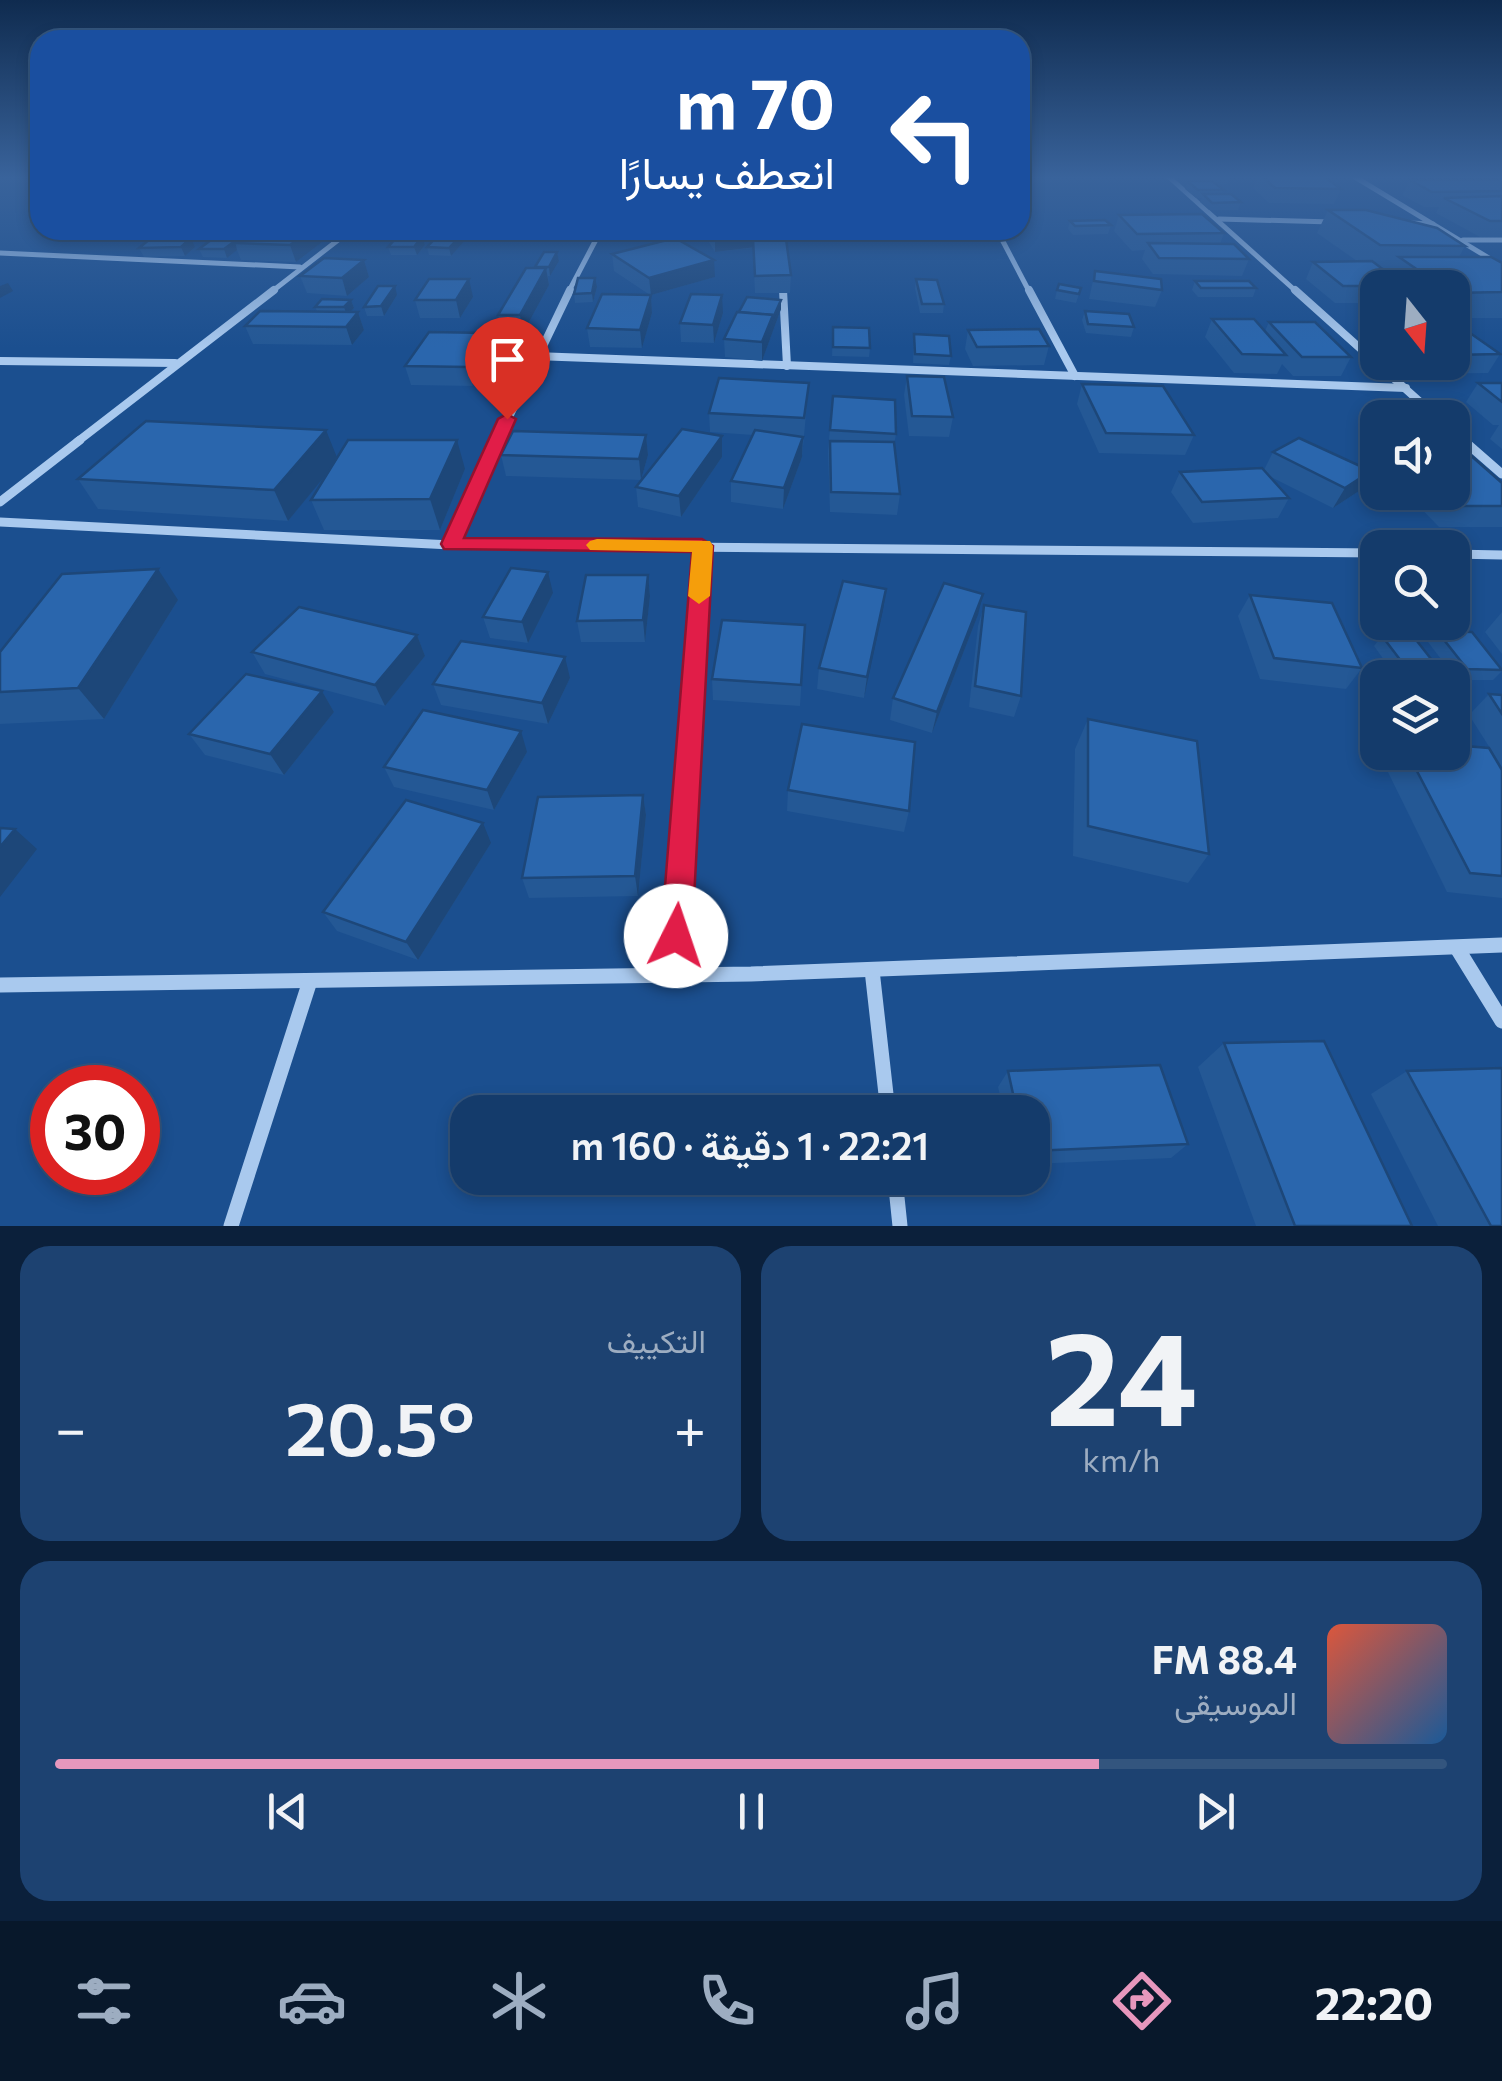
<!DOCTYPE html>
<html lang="ar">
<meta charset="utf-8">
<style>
body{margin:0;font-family:Commissioner,Vazirmatn,sans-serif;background:#1d4271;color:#f1f3f6;direction:rtl;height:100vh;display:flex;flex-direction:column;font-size:38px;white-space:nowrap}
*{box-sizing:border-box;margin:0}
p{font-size:32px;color:#9dadc1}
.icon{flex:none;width:55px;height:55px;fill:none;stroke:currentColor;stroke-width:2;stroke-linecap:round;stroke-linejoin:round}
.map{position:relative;height:1226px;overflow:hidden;direction:ltr}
.panel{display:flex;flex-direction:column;gap:20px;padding:20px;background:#0b203b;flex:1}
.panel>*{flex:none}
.top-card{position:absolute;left:30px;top:30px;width:1000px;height:210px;border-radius:30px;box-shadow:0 5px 15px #0003,0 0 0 2px #33557e;direction:rtl;background:#1a4fa0;color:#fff;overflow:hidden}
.needle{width:65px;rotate:163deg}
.controls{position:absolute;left:1360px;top:270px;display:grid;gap:20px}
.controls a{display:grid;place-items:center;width:110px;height:110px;border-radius:20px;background:#143b6b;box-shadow:0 5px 15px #0003,0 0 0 2px #33557e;font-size:50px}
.speed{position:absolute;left:30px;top:1065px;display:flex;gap:20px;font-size:50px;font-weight:700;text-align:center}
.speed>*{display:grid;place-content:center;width:130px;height:130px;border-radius:50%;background:#143b6b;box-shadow:0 5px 15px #0003,0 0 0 2px #33557e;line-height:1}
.speed .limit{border:15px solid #d22;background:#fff;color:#111}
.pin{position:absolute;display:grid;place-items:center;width:85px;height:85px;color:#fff;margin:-102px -42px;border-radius:50% 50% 50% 0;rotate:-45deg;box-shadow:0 0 10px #0007}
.pin .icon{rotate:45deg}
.me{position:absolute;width:110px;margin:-55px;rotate:4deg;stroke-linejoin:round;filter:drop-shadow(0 0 8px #0008)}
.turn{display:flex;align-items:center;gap:35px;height:210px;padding:0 30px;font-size:45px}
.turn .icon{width:130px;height:130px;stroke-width:2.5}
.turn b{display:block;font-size:70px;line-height:85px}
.big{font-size:75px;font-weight:600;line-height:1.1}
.panel .tile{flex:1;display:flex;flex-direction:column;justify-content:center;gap:15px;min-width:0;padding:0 35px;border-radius:30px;background:#1d4271}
.panel .dial{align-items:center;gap:0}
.dial b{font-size:130px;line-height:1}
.song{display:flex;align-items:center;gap:30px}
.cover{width:120px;height:120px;border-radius:15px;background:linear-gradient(135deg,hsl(10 70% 55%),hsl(210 70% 35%))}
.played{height:10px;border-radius:5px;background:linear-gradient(90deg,#e797bd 75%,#33557e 75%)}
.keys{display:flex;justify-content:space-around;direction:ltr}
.heat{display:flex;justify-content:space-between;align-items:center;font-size:55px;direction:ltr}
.panel .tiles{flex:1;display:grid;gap:20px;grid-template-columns:1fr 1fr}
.tile:last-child{grid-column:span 2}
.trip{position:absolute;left:450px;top:1095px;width:600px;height:100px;border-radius:30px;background:#143b6b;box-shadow:0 5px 15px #0003,0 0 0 2px #33557e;font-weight:600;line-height:100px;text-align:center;direction:rtl}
.tabs{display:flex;height:160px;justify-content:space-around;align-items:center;background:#08182b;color:#9dadc1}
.tabs .icon{width:70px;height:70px}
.tabs .active{color:#e797bd}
.tabs b{font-size:45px;color:#f1f3f6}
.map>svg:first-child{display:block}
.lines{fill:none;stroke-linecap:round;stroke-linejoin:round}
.street-far4{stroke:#a9c9ee;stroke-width:5}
.street-far3{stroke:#a9c9ee;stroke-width:8}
.street-far2{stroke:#a9c9ee;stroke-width:9}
.street-far1{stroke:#a9c9ee;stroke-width:11}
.street{stroke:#a9c9ee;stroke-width:15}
.wall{fill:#245895}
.shaded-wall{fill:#1d4779}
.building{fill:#2a66ad;stroke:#1d4779;stroke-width:2.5}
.route{fill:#e11d48;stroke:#92132f;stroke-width:2.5}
.slow{fill:#f59e0b}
</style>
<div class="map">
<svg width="1502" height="1226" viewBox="0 0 1502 1226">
<rect width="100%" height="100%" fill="#1b4f8f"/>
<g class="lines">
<!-- street-far4 -->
<g class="street-far4">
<path d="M1169 177 1298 293"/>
<path d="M1355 177 1502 266"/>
<path d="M1219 219 1332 222"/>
<path d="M1409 223 1433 224"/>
<path d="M781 230 782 250"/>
<path d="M997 230 1030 293"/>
<path d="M1463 240H1502"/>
<path d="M0 253 300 267"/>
<path d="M783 282 784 293"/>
<path d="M270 293 351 230"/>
<path d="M568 293 601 230"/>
</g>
<!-- street-far3 -->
<g class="street-far3">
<path d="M783 290 787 366"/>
<path d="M1029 290 1075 376"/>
<path d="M1295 290 1438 418"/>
<path d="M535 356 1406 388"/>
<path d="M0 361 175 363"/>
<path d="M1452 430 1466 442"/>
<path d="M77 442 274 290"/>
<path d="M497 442 570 290"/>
</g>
<!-- street-far2 -->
<g class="street-far2">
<path d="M1463 440 1502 474"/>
<path d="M0 502 80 440"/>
<path d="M0 522 451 545 1378 553"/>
<path d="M451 545 498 440"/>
<path d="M1452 554 1502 555"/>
<path d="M696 638 702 546"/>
</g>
<!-- street-far1 -->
<path class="street-far1" d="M679 894 696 636"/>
<!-- street -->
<g class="street">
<path d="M1457 948 1502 1021"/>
<path d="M872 970 888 1112"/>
<path d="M674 975 679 891"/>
<path d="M0 985 751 974 1502 945"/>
<path d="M895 1178 900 1226"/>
<path d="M231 1226 309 984"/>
</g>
</g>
<!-- wall -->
<g class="wall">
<path d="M1045 177H1092V178H1046Z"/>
<path d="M1179 177H1230L1227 184H1217L1224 190 1222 194 1241 202 1238 210H1209L1200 202 1202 198H1196L1185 189 1187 183Z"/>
<path d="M1258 177H1325L1341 189 1334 204 1269 203 1253 188Z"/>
<path d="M1412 177H1480L1479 179 1502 181V237H1480L1436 213 1439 207H1424L1402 195 1410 180 1459 179 1414 178Z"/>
<path d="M1328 210 1465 246 1459 257 1502 263V318H1454L1464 326 1460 334 1500 354 1488 373 1420 374 1405 362H1452V288H1378V303H1335L1306 279 1313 262 1357 261 1317 233Z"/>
<path d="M1119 215 1224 233 1220 244 1249 259 1242 276 1153 274 1142 259 1145 250 1132 251 1114 231Z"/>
<path d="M1070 221 1111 225 1108 234 1073 235 1068 229Z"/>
<path d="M248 230H328L330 236 296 262 241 260 237 250 227 258 203 257 199 249 235 242 249 233Z"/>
<path d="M419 230H469V236L451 256 429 255 427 247 440 233 420 234Z"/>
<path d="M704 230H765V239L791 275 790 293H755L753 248 715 252 704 234Z"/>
<path d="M878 230H947V233L881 235Z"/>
<path d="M955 230H992L990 236H958Z"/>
<path d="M422 237 425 245 417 255H391L388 247Z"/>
<path d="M191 238 195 247 185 256 144 257 139 248Z"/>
<path d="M557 252 559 261 550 276H548L549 285 523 333H502L498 315 535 268Z"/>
<path d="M612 254 715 277 651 295 652 313 642 348 590 347 587 328 650 295 614 271Z"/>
<path d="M364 260 369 277 347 296 307 293 300 276Z"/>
<path d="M1095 271 1162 290 1155 307 1089 299Z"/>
<path d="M916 279 944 304 943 313H920L915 288Z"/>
<path d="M1195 281 1256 288 1253 297H1198L1192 290Z"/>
<path d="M597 287 593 302 575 303 574 294Z"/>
<path d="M1081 288 1076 303 1055 299 1057 290Z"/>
<path d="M397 295 384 316H367L364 307Z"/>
<path d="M473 297 460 318H420L415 300Z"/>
<path d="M351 300 354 308 351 312H358L364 330 352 345 253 344 245 326 317 311 315 307Z"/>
<path d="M781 300V309L762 361 725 357 724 339Z"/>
<path d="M1085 311 1134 327 1131 337 1086 333 1082 320Z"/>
<path d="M723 313 714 343 681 342 680 323Z"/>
<path d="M1212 319 1265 331 1269 322 1351 357 1341 376H1293L1282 364 1277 374 1234 373 1205 337Z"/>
<path d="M833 327 870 348 869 357 832 356Z"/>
<path d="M968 330 1049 346 1044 365 973 366 965 349Z"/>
<path d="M488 333 492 352 473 386 411 385 405 366Z"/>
<path d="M914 334 951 356 949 365 913 363Z"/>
<path d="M907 376 953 417 949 437 909 436 904 395Z"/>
<path d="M809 383 802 457 783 509 731 502V481L753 435 710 432 709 413Z"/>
<path d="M1478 383H1502V449L1490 439 1499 425H1493L1466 402Z"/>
<path d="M1082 384 1194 435 1185 455 1099 453 1077 404Z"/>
<path d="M833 396 896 434 894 445 900 494 897 515 830 512 828 450Z"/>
<path d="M1378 433V464L1366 452Z"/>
<path d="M646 435 648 455 641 480 506 476 501 455Z"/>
<path d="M722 436V457L681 517 638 507 636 487Z"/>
<path d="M1273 452 1359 491 1333 508 1269 476 1289 498 1278 518 1193 523 1171 492 1180 472 1264 470Z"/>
<path d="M337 458 465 469 440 530H324L311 500 329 470 288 521 98 509 78 479Z"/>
<path d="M1502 483V527H1439L1405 492H1452Z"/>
<path d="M648 575 650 596 645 642H581L577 621Z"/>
<path d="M886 589 864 698 817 689 819 668Z"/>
<path d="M553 593 528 643 490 638 483 617Z"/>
<path d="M1250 595 1362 668 1346 689 1260 679 1238 616Z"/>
<path d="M178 600 104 719 0 724V652Z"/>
<path d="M984 605 1021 696 1014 717 969 707 978 626Z"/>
<path d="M1502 612V654L1485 632Z"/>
<path d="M978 615 932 733 890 720 893 698Z"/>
<path d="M805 625 800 706 713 700 712 679Z"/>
<path d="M1437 631 1502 668V671L1493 680H1457L1428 642Z"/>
<path d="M417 635 425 656 385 706 265 674 252 652Z"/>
<path d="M1382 636 1446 678H1397L1374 646Z"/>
<path d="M570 678 548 724 441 705 433 684Z"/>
<path d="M322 691 334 712 284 775 205 755 189 734Z"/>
<path d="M1489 694 1502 695V767L1469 715Z"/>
<path d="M1088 719 1209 854 1188 883 1073 856 1075 749Z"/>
<path d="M527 752 494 810 394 787 384 767Z"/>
<path d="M1389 752H1452L1502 770V898L1447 892 1382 760Z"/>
<path d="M788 790 909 811 904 832 787 811Z"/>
<path d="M643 795 646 815 638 896 529 898 522 878Z"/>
<path d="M491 843 418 960 337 931 323 912Z"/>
<path d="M1224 1043 1412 1226H1256L1198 1067Z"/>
<path d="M1008 1071 1188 1144 1171 1158 1032 1164V1112H1004L998 1087Z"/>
<path d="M1407 1071 1502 1226H1438L1371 1094Z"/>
</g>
<!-- shaded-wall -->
<g class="shaded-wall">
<path d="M311 230H328L330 236 296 262 290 245Z"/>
<path d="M466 230H469V236L451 256 449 248Z"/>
<path d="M765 230V246L715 252V235Z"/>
<path d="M422 237 425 245 417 255 414 247Z"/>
<path d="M191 238 195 247 185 256 181 247Z"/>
<path d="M235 241 237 250 227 258 224 249Z"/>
<path d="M557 252 559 261 550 276 549 267Z"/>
<path d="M364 260 369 277 347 296 342 278Z"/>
<path d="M714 260 715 277 651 295 649 278Z"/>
<path d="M546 268 549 285 523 333 520 315Z"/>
<path d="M595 278 597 287 593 302 592 293Z"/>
<path d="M469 279 473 297 460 318 456 300Z"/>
<path d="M8 283 13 291 0 298V286Z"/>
<path d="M395 286 397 295 384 316 381 306Z"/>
<path d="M651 295 652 313 642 348 640 330Z"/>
<path d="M722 295 723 313 714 343 713 325Z"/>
<path d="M351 300 354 308 347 316 344 307Z"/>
<path d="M781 300V309L762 361V342Z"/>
<path d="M358 312 364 330 352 345 346 327Z"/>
<path d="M488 333 492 352 473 386 468 367Z"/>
<path d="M326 430 338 460 288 521 274 490Z"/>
<path d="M646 435 648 455 641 480 639 459Z"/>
<path d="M722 436V457L681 517 679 496Z"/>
<path d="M803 437 802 457 783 509 784 488Z"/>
<path d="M457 440 465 469 440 530 430 499Z"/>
<path d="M1371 471 1359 491 1333 508 1345 488Z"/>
<path d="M158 569 178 600 104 719 78 688Z"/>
<path d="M548 572 553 593 528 643 522 622Z"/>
<path d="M648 575 650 596 645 642 643 620Z"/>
<path d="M886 589 883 610 864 698 867 677Z"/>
<path d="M983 594 978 615 932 733 937 712Z"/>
<path d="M417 635 425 656 385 706 375 685Z"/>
<path d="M565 657 570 678 548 724 542 703Z"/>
<path d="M322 691 334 712 284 775 270 754Z"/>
<path d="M521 731 527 752 494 810 487 790Z"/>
<path d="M643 795 646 815 638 896 635 876Z"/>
<path d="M483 823 491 843 418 960 406 942Z"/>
<path d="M15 829 37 849 0 897V847Z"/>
</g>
<!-- building -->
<g class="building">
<path d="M1263 177H1325L1341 189 1275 188Z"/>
<path d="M1498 179 1502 181V191L1432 192 1410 180Z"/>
<path d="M1187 181H1212L1224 190H1198Z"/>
<path d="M1203 194H1231L1241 202 1212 203Z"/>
<path d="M1502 196V221H1490L1444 198Z"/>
<path d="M1328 210H1366L1437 228 1465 246 1380 245Z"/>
<path d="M1202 214 1224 233 1137 234 1119 215Z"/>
<path d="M1105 220 1111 225 1075 226 1070 221Z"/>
<path d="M253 230H311L290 245 234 243Z"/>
<path d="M443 230H466L449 248 427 247Z"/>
<path d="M711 230H765L715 235Z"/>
<path d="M397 237H422L414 247H388Z"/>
<path d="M191 238 181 247 139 248 150 239Z"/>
<path d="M675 238 714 260 649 278 612 254Z"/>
<path d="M753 239H786L791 275 755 276Z"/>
<path d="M211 240 235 241 224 249H199Z"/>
<path d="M1148 243 1234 244 1249 259 1159 258Z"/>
<path d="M544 252H557L549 267H535Z"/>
<path d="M1399 257H1491L1502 263V292L1452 293V288H1444Z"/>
<path d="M324 258 364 260 342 278 300 276Z"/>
<path d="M1372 261 1405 286H1343L1313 262Z"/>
<path d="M526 268H546L520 315H498Z"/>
<path d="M1095 271 1161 279 1162 290 1094 281Z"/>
<path d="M578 278H595L592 293 574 294Z"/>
<path d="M429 279H469L456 300H415Z"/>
<path d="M916 279 937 280 944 304H922Z"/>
<path d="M1195 281H1249L1256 288H1201Z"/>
<path d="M1059 284 1081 288 1079 294 1057 290Z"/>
<path d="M378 286H395L381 306 364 307Z"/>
<path d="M602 294 651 295 640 330 587 328Z"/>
<path d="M691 294 722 295 713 325 680 323Z"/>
<path d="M747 297 781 300 773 318V315L739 312Z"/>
<path d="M322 299 351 300 344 307H315Z"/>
<path d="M260 311 358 312 346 327 245 326Z"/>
<path d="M1085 311 1129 314 1134 327 1088 324Z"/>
<path d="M737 312 773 315 762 342 724 339Z"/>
<path d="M1452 317 1464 326H1452Z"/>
<path d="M1212 319H1254L1286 355 1242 354Z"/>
<path d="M1269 322H1315L1351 357H1302Z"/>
<path d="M833 327 869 328 870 348 833 347Z"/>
<path d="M1039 329 1049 346 977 347 968 330Z"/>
<path d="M429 332 488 333 468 367 405 366Z"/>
<path d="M1470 333 1500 354 1452 355V334Z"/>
<path d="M914 334 949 336 951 356 915 354Z"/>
<path d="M907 376 944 377 953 417 912 416Z"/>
<path d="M719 378 809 383 804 418 709 413Z"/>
<path d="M1478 383H1502V402Z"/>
<path d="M1082 384 1163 386 1194 435 1106 433Z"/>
<path d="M833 396 895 400 896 434 830 430Z"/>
<path d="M146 421 326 430 274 490 78 479Z"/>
<path d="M682 429 722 436 679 496 636 487Z"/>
<path d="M755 430 803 437 784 488 731 481Z"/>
<path d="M513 431 646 435 639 459 501 455Z"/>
<path d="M1299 438 1371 471 1345 488 1273 452Z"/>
<path d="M1452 439 1502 483V506H1454L1439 492H1452Z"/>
<path d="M348 440H457L430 499 311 500Z"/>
<path d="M830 441 894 442 900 494 831 492Z"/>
<path d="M1262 468 1289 498 1202 502 1180 472Z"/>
<path d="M511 568 548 572 522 622 483 617Z"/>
<path d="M158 569 78 688 0 692V652L62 574Z"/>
<path d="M586 575H648L643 620 577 621Z"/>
<path d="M843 581 886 589 867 677 819 668Z"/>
<path d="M944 583 983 594 937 712 893 698Z"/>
<path d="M1250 595 1332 603 1362 668 1274 658Z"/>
<path d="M984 605 1026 612 1021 696 975 686Z"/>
<path d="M299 607 417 635 375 685 252 652Z"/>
<path d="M722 620 805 625 801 685 712 679Z"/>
<path d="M1437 631 1472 632 1502 670 1467 669Z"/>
<path d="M1382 636H1413L1446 678H1414Z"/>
<path d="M461 641 565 657 542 703 433 684Z"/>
<path d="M246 674 322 691 270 754 189 734Z"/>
<path d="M1489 694 1502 695V714Z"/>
<path d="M423 710 521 731 487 790 384 767Z"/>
<path d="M1088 719 1197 741 1209 854 1088 826Z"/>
<path d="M802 724 915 742 909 811 788 790Z"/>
<path d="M1452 745 1489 748 1502 770V876L1470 873 1407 752H1452Z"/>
<path d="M643 795 635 876 522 878 538 797Z"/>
<path d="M406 800 483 823 406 942 323 912Z"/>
<path d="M0 828 15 829 0 847Z"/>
<path d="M1324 1041 1412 1226H1295L1224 1043Z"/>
<path d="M1160 1065 1188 1144 1032 1151V1112H1017L1008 1071Z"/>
<path d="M1502 1068V1226H1491L1407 1071Z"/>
</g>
<!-- sky -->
<linearGradient id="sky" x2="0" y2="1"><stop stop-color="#0f2b4f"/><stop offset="0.51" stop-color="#39639b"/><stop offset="1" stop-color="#39639b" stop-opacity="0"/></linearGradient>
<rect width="1502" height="348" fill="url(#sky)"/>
<!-- route -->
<path class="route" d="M507 414 516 419 464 538 702 539 713 546 692 936 688 947 676 951 665 947 661 936 692 552 444 549 441 544 498 419Z"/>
<!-- slow -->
<path class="slow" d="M597 539 710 541 713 546 710 596 699 604 688 596 692 552 590 550 586 545 590 541Z"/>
</svg>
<div class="controls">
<a><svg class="needle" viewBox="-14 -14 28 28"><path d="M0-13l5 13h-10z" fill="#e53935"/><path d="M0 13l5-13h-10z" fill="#9dadc1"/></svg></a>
<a><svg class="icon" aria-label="sound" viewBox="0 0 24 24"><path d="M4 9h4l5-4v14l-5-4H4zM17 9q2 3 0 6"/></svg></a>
<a><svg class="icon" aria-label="search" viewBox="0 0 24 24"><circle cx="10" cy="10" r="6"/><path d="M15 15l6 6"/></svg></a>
<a><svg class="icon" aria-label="layers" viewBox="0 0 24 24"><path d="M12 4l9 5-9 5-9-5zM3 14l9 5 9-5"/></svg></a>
</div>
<div class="speed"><div class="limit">30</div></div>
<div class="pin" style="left:507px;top:419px;background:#d93025"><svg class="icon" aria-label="arrive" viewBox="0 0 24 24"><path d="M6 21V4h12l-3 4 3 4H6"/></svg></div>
<svg class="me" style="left:676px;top:936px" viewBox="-20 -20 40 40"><circle r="19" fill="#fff"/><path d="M0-13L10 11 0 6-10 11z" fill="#e11d48"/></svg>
<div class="trip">22:21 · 1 دقيقة · 160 m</div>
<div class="top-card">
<div class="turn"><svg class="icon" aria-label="left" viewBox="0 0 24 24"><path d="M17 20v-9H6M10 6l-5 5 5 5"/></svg><div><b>70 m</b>انعطف يسارًا</div></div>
</div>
</div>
<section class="panel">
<div class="tiles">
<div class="tile dial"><b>24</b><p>km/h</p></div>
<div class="tile"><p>التكييف</p>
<div class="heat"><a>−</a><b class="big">20.5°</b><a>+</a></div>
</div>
<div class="tile">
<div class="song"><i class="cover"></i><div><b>88.4 FM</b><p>الموسيقى</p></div></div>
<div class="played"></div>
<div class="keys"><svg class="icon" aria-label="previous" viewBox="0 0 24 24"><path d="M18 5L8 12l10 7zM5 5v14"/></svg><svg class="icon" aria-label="pause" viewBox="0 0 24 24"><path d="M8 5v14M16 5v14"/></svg><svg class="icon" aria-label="next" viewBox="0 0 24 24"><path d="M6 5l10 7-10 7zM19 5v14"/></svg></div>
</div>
</div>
</section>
<nav class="tabs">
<b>22:20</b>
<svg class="icon active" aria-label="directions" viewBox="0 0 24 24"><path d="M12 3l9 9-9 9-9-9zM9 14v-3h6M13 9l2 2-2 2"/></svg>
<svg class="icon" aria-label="music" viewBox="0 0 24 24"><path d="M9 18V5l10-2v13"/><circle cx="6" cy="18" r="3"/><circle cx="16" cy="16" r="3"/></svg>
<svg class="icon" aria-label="phone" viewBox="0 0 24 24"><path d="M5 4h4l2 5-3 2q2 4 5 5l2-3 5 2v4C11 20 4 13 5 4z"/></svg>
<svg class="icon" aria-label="climate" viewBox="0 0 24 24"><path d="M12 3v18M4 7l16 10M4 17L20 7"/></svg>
<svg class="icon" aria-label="car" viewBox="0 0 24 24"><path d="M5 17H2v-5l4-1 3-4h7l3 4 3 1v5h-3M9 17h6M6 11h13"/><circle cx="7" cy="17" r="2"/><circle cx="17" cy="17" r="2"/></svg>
<svg class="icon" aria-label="filters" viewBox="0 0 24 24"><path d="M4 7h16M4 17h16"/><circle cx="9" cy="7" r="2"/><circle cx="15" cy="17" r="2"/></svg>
</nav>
